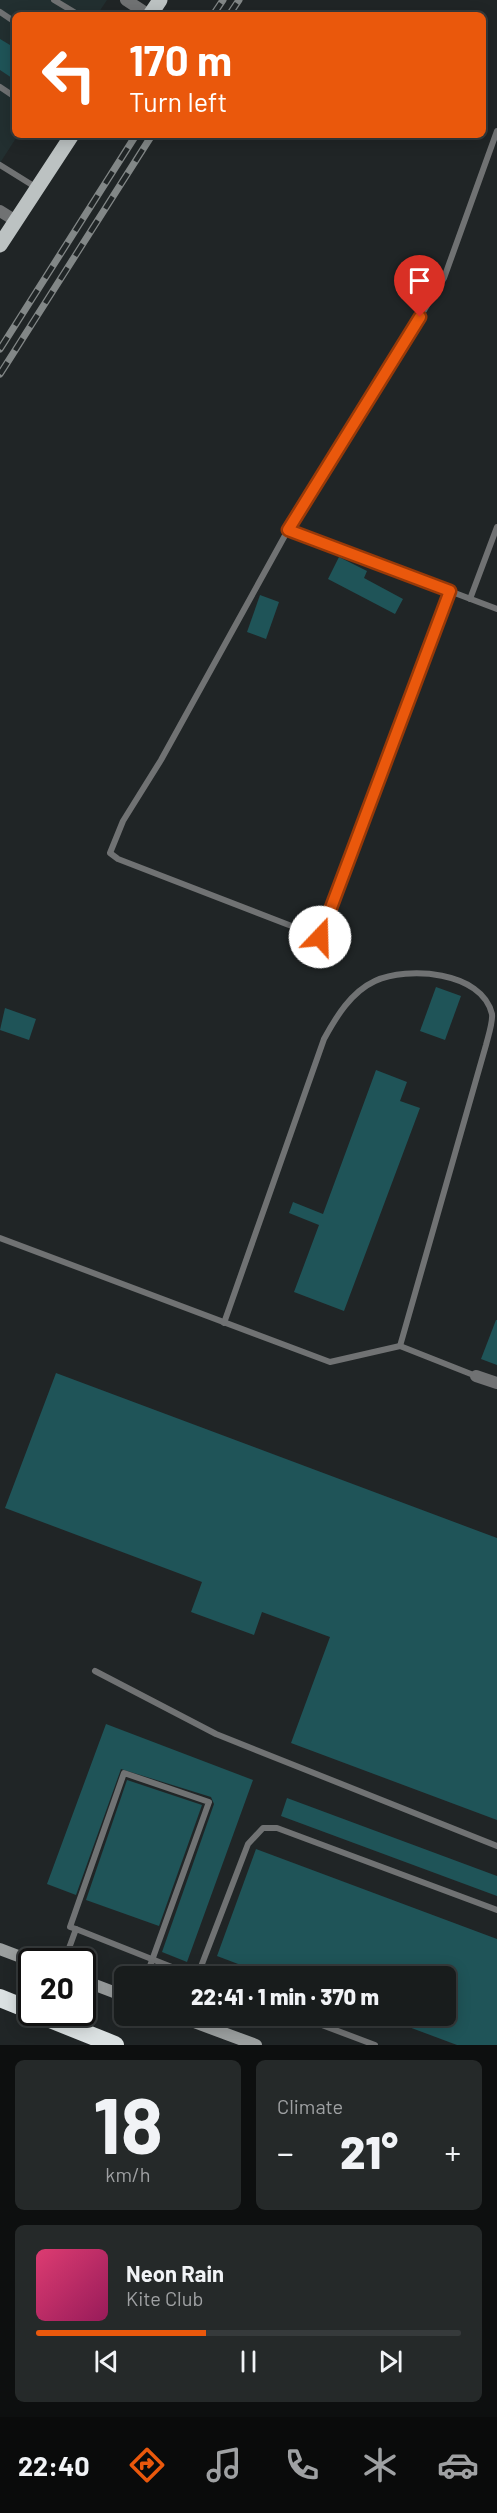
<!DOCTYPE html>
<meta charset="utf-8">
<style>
body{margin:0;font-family:Barlow,sans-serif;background:#252929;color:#f1f3f6;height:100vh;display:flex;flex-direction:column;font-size:22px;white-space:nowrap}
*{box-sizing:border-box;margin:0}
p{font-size:20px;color:#9fa1a3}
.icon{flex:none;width:33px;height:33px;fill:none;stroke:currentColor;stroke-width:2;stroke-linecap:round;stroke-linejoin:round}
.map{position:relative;height:2045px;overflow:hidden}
.panel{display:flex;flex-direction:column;gap:15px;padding:15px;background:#0d0f0f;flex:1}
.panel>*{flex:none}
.guide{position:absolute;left:12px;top:12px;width:474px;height:126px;border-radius:9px;box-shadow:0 3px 15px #0003,0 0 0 2px #363a3b;background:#ea580c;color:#fff;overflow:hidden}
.speed{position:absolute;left:18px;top:1948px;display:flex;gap:12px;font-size:30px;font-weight:700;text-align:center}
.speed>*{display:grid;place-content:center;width:78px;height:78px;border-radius:50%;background:#181c1c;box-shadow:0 3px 15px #0003,0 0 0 2px #363a3b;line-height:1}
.speed .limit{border:3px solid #111;border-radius:9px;background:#fff;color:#111}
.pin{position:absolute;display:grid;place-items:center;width:51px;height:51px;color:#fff;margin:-62px -26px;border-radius:50% 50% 50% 0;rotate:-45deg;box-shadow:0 0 6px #0007}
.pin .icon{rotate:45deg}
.me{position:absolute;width:66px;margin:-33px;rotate:21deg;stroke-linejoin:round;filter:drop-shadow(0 0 4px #0008)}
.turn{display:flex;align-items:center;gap:21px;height:126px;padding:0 18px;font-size:27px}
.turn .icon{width:78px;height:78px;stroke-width:2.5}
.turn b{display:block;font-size:42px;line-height:51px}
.big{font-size:45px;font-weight:800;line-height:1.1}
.panel .widget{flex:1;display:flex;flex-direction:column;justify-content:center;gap:9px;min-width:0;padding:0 21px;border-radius:9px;background:#252929}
.panel .dial{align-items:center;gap:0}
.dial b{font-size:78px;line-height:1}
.song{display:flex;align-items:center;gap:18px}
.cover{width:72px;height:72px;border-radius:9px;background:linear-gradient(135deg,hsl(340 70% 55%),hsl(330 70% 35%))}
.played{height:6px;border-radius:3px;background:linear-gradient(90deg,#ea580c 40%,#363a3b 40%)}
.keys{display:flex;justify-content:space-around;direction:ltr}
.heat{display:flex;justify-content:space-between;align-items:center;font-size:33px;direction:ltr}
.panel .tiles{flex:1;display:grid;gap:15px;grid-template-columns:1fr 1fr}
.widget:last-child{grid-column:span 2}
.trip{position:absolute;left:114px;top:1966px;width:342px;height:60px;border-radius:9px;background:#181c1c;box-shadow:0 3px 15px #0003,0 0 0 2px #363a3b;font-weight:800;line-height:60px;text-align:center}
.dock{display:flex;height:96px;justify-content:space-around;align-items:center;background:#0a0b0b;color:#9fa1a3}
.dock .icon{width:42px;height:42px}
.dock .selected{color:#ea580c}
.dock b{font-size:27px;color:#f1f3f6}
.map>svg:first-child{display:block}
.built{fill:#222f30}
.building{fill:#1f5458}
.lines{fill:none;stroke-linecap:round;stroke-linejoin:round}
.service{stroke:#707273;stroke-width:6}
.minor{stroke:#707273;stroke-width:12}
.tertiary{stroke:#707273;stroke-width:12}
.secondary{stroke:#9b9f9f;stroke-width:12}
.primary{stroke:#bcc2c2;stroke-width:15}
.motorway{stroke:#dbe1e2;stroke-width:18}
.rail-casing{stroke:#828787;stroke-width:7}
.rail{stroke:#202526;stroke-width:4.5;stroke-dasharray:14;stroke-linecap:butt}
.route-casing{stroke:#983908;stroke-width:15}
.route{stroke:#ea580c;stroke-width:10}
</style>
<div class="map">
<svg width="497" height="2045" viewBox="0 0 497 2045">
<rect width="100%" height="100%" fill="#202526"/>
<!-- built -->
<path class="built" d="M0 0H107L97 15H15V135H18L0 163Z"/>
<!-- building -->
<g class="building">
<path d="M0 39 15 48V80L0 70Z"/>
<path d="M339 557 367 571 364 578 403 599 395 614 328 579Z"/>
<path d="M260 595 279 602 266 639 247 632Z"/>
<path d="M436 987 461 996 445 1040 420 1031Z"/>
<path d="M5 1008 36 1019 29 1040 0 1030Z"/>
<path d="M376 1070 407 1082 400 1101 420 1108 344 1311 294 1292 319 1225 289 1213 293 1202 323 1214Z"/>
<path d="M496 1320H497V1365L481 1359Z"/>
<path d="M56 1373 497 1538V1820L291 1743 330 1637 262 1612 254 1635 191 1612 202 1582 5 1508Z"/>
<path d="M106 1724 253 1780 187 1962 162 1952 214 1804 211 1797 121 1769 76 1895 47 1884Z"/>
<path d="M127 1780 202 1805 159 1926 86 1900Z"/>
<path d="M287 1798 497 1876V1896L281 1816Z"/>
<path d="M256 1849 497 1939V2045H457L382 2017 446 2016V1977H273L217 1956Z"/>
</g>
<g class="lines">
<!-- service -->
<g class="service">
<path d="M54 0 79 15"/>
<path d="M0 12 15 22"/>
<path d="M0 87 15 97"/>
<path d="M0 165 37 188"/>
<path d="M288 530 444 278 497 131"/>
<path d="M450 591 320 937 118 859 110 853 123 821 161 760 288 530 497 609"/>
<path d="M470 599 497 527"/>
<path d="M0 1238 330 1362 400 1346 476 1376"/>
<path d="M224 1323 324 1039C336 1017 351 992 375 981 407 966 482 971 492 1014 493 1022 488 1037 486 1045L400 1346"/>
<path d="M95 1671 216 1734 497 1846"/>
<path d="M76 1929 70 1927 124 1773 209 1802 146 1977"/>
<path d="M64 1962 76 1929 197 1977"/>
<path d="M197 1977 248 1844 263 1828H277L497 1910"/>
<path d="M298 2016 375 2045"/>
</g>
<!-- minor -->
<g class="minor">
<path d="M126 0 149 15"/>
<path d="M476 1376 497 1383"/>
</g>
<!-- tertiary -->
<path class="tertiary" d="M0 211 16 221"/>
<!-- secondary -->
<g class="secondary">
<path d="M0 1949 34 1962"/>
<path d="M82 1980 124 1996"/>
<path d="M178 2016 256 2045"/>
</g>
<!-- primary -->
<g class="primary">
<path d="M150 15 160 0"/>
<path d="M0 245 72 135"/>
</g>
<!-- motorway -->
<g class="motorway">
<path d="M0 1998 32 2011"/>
<path d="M35 2013 115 2045"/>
</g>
<!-- rail casing -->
<g class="rail-casing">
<g id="rail">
<path d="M213 15 223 0"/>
<path d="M229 15 239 0"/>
<path d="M0 349 136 135"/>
<path d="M0 374 152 135"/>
</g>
</g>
<!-- rail -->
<use href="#rail" class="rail"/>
</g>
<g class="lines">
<!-- route casing -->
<g class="route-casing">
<path id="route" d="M320 937 450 591 288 530 420 317"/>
</g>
<!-- route -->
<use href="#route" class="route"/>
</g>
</svg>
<div class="speed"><div class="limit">20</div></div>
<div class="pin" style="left:420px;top:317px;background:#d93025"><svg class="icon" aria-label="arrive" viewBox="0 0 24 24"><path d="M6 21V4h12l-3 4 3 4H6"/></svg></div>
<svg class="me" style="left:320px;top:937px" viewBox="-20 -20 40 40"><circle r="19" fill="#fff"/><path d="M0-13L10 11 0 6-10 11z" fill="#ea580c"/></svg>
<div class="trip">22:41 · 1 min · 370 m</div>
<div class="guide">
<div class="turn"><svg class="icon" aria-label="left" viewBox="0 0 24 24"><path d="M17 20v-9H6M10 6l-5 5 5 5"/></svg><div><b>170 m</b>Turn left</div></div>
</div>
</div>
<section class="panel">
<div class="tiles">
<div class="widget dial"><b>18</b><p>km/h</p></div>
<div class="widget"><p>Climate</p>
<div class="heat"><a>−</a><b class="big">21°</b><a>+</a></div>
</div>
<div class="widget">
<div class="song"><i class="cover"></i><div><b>Neon Rain</b><p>Kite Club</p></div></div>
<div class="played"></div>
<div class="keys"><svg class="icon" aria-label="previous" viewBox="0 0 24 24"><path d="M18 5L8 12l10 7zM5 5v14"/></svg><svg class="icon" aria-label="pause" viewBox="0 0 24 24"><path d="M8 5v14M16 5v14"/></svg><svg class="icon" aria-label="next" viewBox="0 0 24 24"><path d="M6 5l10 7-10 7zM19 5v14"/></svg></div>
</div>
</div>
</section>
<nav class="dock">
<b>22:40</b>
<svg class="icon selected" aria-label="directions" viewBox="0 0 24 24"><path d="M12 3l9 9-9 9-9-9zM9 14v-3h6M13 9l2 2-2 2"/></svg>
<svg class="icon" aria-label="music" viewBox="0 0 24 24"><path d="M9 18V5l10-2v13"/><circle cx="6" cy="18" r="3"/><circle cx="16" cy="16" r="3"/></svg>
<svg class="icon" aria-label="phone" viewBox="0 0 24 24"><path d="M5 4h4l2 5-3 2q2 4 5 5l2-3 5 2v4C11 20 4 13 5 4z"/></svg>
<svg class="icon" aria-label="climate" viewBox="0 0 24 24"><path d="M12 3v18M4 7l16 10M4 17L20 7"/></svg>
<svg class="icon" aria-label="car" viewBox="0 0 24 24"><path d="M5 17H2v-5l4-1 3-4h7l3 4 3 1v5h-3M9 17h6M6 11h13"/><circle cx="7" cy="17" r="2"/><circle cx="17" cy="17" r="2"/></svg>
</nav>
